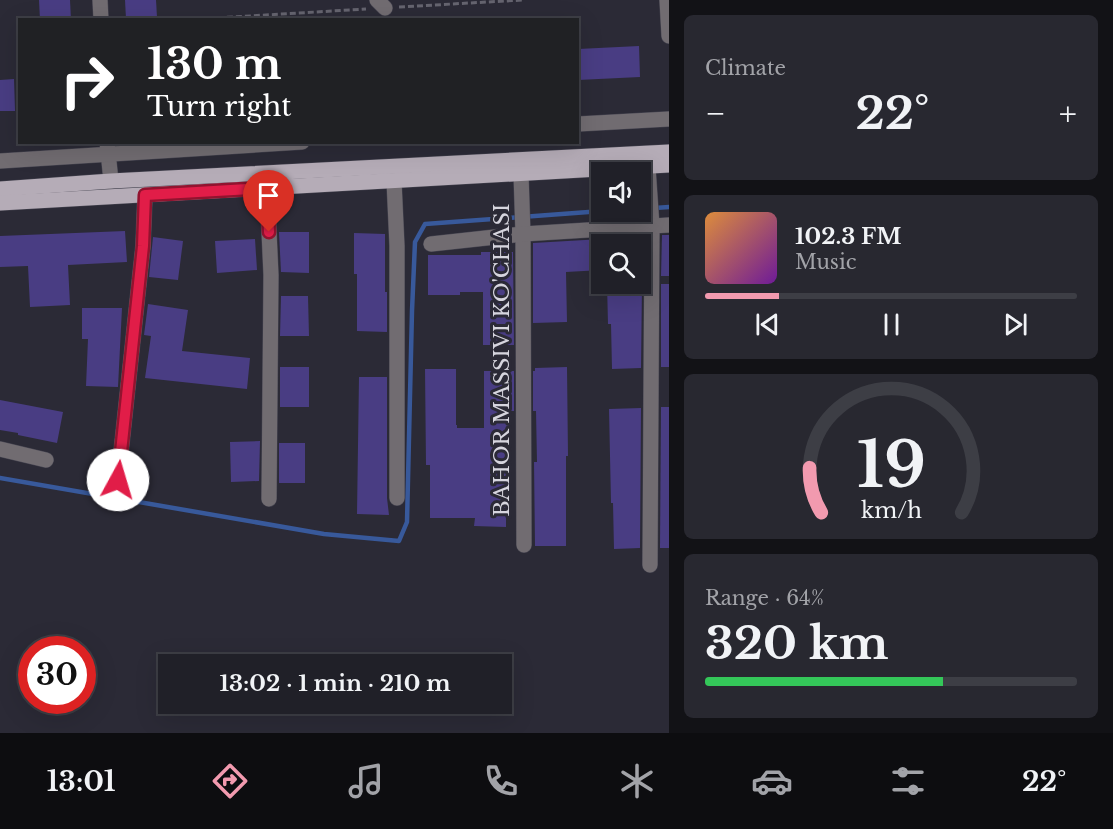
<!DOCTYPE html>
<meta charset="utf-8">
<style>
body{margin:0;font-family:"Libre Baskerville",serif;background:#282830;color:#f1f3f6;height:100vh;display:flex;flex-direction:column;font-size:22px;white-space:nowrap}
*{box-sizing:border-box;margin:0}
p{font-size:20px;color:#a2a3a8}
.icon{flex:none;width:33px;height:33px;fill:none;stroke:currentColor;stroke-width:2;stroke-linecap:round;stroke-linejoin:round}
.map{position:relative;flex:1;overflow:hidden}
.drawer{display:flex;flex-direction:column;gap:15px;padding:15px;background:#121216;width:444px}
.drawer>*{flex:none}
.hud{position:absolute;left:18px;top:18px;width:561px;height:126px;border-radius:0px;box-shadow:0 6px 24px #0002,0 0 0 2px #3d3e45;background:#202124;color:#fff;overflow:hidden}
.tools{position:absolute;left:591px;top:162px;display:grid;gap:12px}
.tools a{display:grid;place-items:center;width:60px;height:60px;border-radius:0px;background:#202028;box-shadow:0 6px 24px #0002,0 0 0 2px #3d3e45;font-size:30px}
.speed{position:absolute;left:18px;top:636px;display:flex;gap:12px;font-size:30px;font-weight:700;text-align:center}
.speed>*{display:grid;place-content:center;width:78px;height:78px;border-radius:50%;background:#202028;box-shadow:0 6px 24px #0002,0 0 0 2px #3d3e45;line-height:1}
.speed .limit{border:9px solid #d22;background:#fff;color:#111}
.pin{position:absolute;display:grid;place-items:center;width:51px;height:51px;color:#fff;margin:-62px -26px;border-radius:50% 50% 50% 0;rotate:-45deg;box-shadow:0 0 6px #0007}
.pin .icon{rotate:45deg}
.me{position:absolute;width:66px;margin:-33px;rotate:6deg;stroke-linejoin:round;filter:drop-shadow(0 0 4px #0008)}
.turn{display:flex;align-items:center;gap:21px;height:126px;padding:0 30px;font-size:27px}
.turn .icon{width:78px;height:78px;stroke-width:2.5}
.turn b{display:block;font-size:42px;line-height:51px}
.big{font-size:45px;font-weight:700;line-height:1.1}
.drawer .widget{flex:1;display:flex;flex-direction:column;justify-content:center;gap:9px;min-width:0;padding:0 21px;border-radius:9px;background:#282830}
.drawer .dial{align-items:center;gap:0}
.dial svg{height:156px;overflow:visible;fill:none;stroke:#3d3e45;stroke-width:7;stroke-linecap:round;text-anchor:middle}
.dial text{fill:#f1f3f6;stroke:none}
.song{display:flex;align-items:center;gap:18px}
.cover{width:72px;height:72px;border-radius:9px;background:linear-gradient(135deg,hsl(30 70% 55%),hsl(280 70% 35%))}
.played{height:6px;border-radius:3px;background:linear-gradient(90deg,#f29aaf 20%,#3d3e45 20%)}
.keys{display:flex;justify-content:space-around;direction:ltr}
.heat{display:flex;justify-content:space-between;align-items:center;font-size:33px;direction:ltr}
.charge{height:9px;border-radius:4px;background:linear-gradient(90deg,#34c759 64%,#3d3e45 0)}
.trip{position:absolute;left:158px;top:654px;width:354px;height:60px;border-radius:0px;background:#202028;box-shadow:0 6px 24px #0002,0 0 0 2px #3d3e45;font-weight:700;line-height:60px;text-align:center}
.dock{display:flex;height:96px;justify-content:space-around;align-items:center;background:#0d0d10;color:#a2a3a8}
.dock .icon{width:42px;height:42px}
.dock .on{color:#f29aaf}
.dock b{font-size:27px;color:#f1f3f6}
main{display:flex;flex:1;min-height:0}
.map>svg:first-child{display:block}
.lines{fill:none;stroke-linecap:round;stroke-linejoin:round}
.stream{stroke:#38599b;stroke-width:4.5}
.building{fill:#493d83}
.minor-casing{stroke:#464551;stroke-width:16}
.major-casing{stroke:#464551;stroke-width:16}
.path{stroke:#65646f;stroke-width:3;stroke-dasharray:6 3;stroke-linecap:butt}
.minor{stroke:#716c71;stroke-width:15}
.major{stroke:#b5acb7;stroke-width:15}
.route-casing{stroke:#92132f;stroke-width:15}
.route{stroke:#e11d48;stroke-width:10}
.labels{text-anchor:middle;stroke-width:6;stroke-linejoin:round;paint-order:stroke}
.street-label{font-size:21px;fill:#d6d5de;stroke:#2b2a36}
</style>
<main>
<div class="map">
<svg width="669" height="733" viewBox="0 0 669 733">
<rect width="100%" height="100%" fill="#2b2a36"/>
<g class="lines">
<!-- stream -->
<g class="stream">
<path d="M640 209 669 207"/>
<path d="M0 478 324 534 399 541 407 522 412 311 415 242 425 224 602 211"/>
</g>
</g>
<!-- building -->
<g class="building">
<path d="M39 0H70L71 20H40Z"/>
<path d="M125 0H156L157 17 126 19Z"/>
<path d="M639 46 640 77 578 80V49Z"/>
<path d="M14 79 15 111H0V80Z"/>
<path d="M125 231 127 262 68 265 70 305 30 307 28 266 0 267V236Z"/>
<path d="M279 232H309V273L281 272Z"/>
<path d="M354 233 385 234V292H387V332L357 331V274H354Z"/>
<path d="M662 235H669V276H661Z"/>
<path d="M153 237 183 241 178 280 149 277Z"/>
<path d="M255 239 257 270 217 273 215 241Z"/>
<path d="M602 239V270L566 272 567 322 533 323V243Z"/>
<path d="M481 252H513L514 345H483V292H460V295H428V255H481Z"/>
<path d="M607 284H642L641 368 612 369 611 324H608Z"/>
<rect x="661" y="284" width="8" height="83"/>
<path d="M281 296H308L309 336H280Z"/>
<path d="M148 304 188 310 182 351 250 358 247 389 145 378 151 336 144 335Z"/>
<path d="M82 308H122L118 387 86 386 88 339H82Z"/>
<rect x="280" y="367" width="29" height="40"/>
<path d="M567 367 568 456H566V546H535L534 462H537L536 411H533V371H535V368Z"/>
<path d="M425 369H456V425H457V428H484V371H514V411H509V468H506V527L474 526 475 518H430V465H426Z"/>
<path d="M359 377H387V498L389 515 357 514Z"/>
<path d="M0 400 63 412 57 443 18 435V433L0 430Z"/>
<path d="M661 407H669V548H660Z"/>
<path d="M641 408 640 548 614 549 613 503H611L609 409Z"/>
<path d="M260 441 259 481 231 482 230 442Z"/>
<rect x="279" y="443" width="26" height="40"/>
</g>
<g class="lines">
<!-- minor casing -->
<g class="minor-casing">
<g id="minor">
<path d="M100 0 101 20"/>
<path d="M377 0 385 8"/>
<path d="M667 0 669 36"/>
<path d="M578 124 669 119"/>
<path d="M107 142 111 181"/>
<path d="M0 161 302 142"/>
<path d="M648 167 652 226 650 565"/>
<path d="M521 174 523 234 524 545"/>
<path d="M394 181 397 246V498"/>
<path d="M267 188 271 275 269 499"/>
<path d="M431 244 523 234 669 225"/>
<path d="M0 449 46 460"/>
<path d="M118 480 143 246 145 195"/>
</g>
</g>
<!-- major casing -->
<g class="major-casing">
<g id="major">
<path d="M0 189 111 181 669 152"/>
<path d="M0 203 669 165"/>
</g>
</g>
<!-- path -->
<g class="path">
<path d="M399 7 523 0"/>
<path d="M182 20 366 9"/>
</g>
<!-- minor -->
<use href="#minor" class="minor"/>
<!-- major -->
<use href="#major" class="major"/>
</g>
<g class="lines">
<!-- route casing -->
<g class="route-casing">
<path id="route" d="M118 480 143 246 145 195 267 188 269 232"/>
</g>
<!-- route -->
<use href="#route" class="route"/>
</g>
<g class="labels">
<!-- street labels -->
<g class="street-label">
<text transform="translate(502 360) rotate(-90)" y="7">BAHOR MASSIVI KO'CHASI</text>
</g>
</g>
</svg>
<div class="tools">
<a><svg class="icon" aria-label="sound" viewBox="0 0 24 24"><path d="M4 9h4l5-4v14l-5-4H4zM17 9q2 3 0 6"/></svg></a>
<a><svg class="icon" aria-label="search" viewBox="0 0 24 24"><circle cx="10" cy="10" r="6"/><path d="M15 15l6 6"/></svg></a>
</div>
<div class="speed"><div class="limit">30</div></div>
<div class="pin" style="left:269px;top:232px;background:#d93025"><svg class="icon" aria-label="arrive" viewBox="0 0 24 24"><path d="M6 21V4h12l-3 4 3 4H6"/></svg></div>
<svg class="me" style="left:118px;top:480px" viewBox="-20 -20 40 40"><circle r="19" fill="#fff"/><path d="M0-13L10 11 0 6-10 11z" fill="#e11d48"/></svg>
<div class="trip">13:02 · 1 min · 210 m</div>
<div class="hud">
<div class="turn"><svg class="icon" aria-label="right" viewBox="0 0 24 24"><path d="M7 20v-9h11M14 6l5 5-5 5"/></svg><div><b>130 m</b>Turn right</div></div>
</div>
</div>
<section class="drawer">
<div class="widget"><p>Climate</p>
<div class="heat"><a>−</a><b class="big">22°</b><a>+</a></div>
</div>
<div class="widget">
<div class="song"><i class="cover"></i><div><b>102.3 FM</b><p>Music</p></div></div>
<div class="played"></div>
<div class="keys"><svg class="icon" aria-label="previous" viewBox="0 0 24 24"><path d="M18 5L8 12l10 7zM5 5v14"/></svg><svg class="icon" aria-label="pause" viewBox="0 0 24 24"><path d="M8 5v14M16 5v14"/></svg><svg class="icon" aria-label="next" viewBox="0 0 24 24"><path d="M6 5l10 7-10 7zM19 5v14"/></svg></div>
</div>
<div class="widget dial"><svg viewBox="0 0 100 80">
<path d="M14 69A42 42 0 1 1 86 69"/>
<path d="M14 69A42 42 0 0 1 8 46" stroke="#f29aaf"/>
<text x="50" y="56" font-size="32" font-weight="700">19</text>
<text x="50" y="72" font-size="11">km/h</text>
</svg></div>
<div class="widget"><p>Range · 64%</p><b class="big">320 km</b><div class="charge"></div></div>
</section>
</main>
<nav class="dock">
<b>13:01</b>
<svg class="icon on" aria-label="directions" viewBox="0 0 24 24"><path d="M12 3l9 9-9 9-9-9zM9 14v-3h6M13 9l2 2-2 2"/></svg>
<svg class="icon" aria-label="music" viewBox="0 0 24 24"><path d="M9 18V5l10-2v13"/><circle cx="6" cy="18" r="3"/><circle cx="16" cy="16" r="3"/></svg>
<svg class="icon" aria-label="phone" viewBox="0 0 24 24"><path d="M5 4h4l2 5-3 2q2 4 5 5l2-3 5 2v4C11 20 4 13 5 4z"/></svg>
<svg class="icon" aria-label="climate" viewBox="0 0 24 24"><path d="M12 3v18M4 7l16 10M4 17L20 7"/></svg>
<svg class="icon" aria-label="car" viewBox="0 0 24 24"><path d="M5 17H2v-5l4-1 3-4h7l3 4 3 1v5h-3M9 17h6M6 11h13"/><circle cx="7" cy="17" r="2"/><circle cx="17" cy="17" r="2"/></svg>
<svg class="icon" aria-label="filters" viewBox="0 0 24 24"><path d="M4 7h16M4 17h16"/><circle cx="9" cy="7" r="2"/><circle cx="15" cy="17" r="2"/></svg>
<b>22°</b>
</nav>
